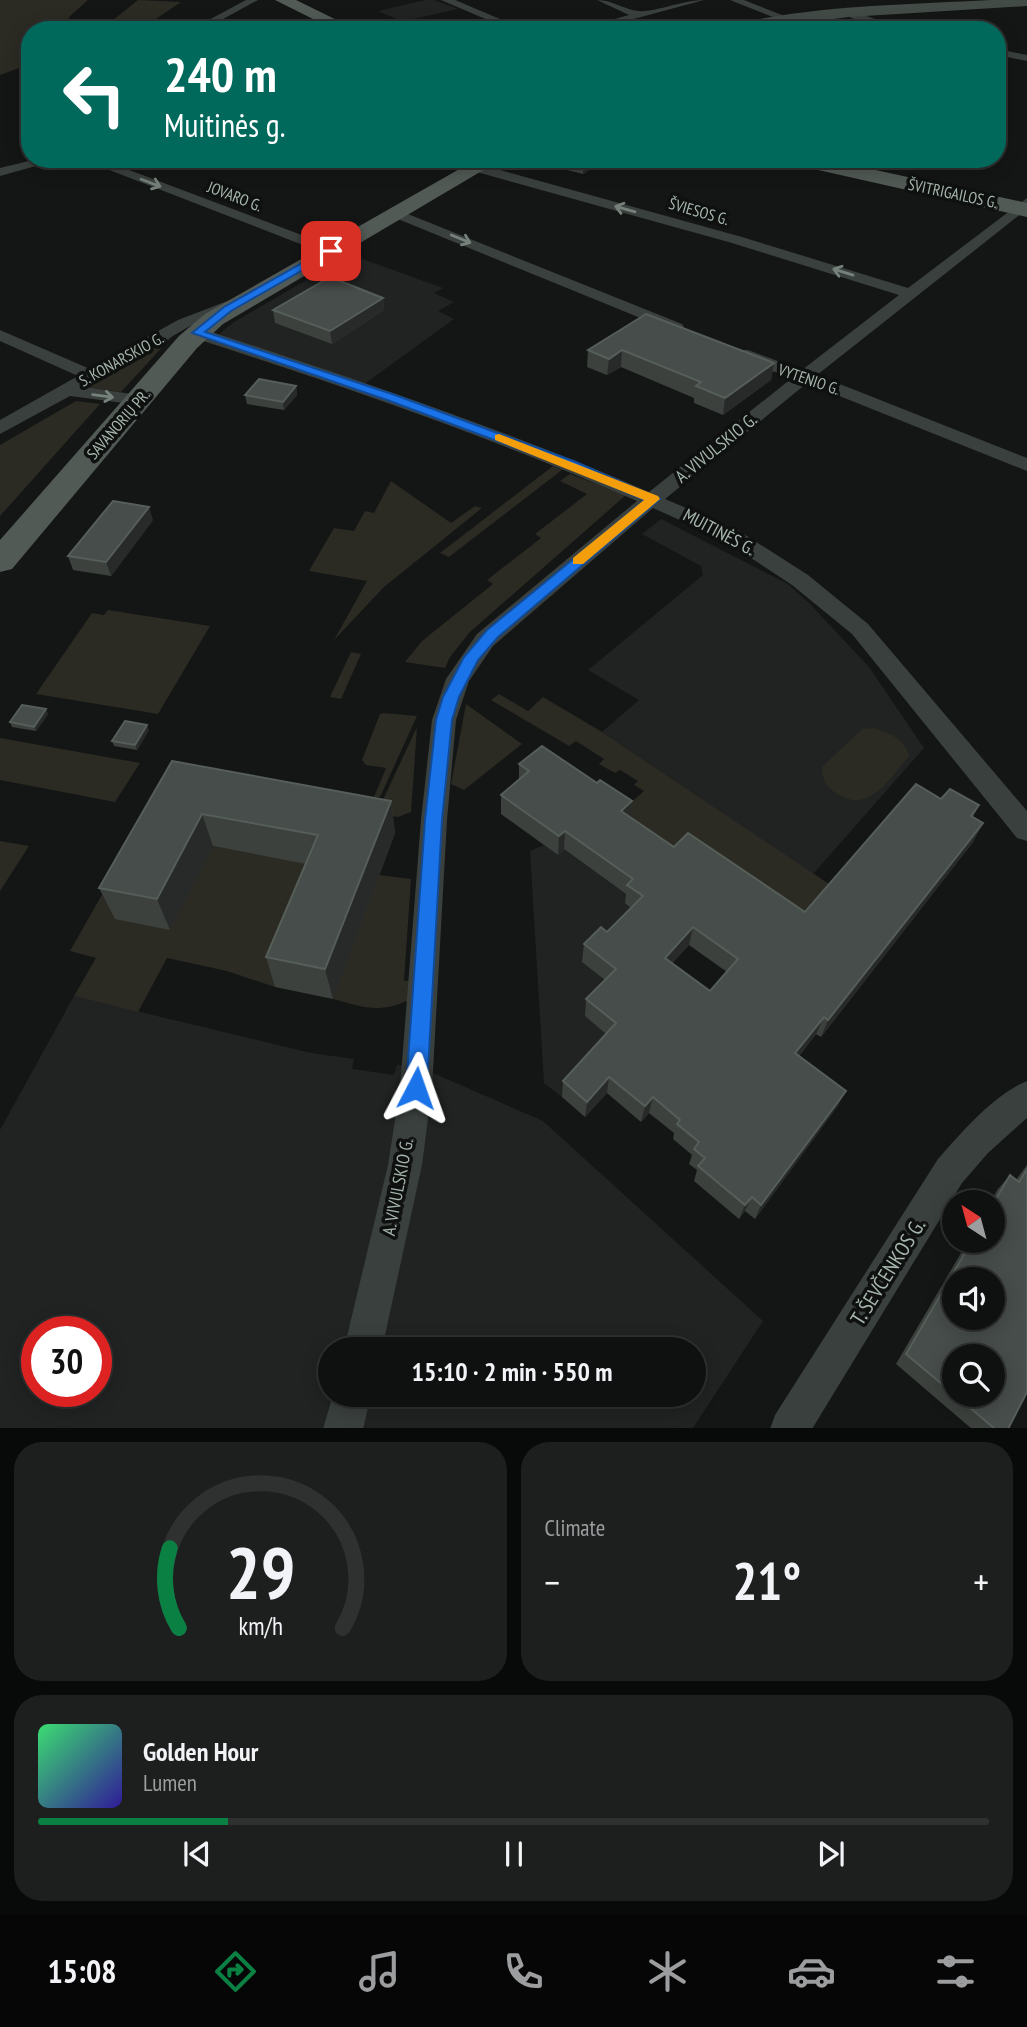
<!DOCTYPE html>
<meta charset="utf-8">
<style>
body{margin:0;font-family:"PT Sans Narrow",sans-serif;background:#1d1e1e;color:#f1f3f6;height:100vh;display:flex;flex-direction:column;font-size:26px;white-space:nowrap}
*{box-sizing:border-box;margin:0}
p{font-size:23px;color:#9b9d9f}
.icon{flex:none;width:38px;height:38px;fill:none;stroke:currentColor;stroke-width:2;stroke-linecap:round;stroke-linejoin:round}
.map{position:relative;height:1428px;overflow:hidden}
.panel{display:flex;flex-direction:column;gap:14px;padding:14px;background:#080909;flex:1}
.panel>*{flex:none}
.guide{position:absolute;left:21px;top:21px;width:985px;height:147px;border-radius:28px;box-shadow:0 4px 18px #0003,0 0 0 2px #2f3030;background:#00695c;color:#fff;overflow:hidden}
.needle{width:46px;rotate:324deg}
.controls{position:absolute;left:942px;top:1190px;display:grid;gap:14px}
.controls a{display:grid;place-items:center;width:63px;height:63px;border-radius:50%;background:#0f1010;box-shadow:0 4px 18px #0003,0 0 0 2px #2f3030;font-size:35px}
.speed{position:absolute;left:21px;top:1316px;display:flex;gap:14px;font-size:35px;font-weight:700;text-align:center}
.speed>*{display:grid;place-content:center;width:91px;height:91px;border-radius:50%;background:#0f1010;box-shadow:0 4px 18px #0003,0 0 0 2px #2f3030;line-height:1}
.speed .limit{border:10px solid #d22;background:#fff;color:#111}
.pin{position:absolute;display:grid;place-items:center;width:60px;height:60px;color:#fff;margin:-30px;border-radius:14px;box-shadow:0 4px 10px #0006}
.me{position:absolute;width:77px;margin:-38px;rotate:4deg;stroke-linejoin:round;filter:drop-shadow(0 0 5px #0008)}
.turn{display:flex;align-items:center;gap:24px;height:147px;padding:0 28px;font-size:32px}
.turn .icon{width:91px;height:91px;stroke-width:2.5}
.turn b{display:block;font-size:49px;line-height:60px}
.big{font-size:52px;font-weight:700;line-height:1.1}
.panel .card{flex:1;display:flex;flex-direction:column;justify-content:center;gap:10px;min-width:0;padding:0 24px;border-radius:28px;background:#1d1e1e}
.panel .dial{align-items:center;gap:0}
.dial svg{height:182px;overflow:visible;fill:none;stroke:#2f3030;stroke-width:7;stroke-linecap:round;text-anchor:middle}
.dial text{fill:#f1f3f6;stroke:none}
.song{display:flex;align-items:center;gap:21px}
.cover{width:84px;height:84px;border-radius:10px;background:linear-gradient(135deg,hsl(140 70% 55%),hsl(250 70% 35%))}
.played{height:7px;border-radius:4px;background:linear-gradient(90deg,#0b8043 20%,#2f3030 20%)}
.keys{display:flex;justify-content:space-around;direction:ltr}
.heat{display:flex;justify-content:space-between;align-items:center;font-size:38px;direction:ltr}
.panel .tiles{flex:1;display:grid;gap:14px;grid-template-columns:1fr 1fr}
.card:last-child{grid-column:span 2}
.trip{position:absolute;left:318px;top:1337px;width:388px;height:70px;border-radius:35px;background:#0f1010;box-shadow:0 4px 18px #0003,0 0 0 2px #2f3030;font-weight:700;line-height:70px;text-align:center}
.menu{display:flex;height:112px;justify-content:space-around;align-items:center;background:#060606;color:#9b9d9f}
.menu .icon{width:49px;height:49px}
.menu .current{color:#0b8043}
.menu b{font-size:32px;color:#f1f3f6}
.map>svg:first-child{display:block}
.built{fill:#202322;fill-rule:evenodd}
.green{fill:#2b2a23}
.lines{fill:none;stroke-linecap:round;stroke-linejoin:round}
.minor{fill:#3a403d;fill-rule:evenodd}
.secondary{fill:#434b47;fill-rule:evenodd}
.primary{fill:#525a55;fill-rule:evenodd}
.wall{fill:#3c413e;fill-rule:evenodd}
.shaded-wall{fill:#272a29}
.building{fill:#474d4a;stroke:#565e59;stroke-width:2;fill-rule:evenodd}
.oneway{stroke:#75817a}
.route{fill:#1a73e8;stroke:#114b97;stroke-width:2}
.slow{fill:#f59e0b}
.labels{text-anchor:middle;stroke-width:7;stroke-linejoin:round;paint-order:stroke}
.far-street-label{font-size:16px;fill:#a6b6ac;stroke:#0f1110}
.street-label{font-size:18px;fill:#a6b6ac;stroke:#0f1110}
.near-street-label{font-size:21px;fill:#a6b6ac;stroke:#0f1110}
</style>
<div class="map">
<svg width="1027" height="1429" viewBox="0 0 1027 1429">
<rect width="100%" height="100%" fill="#141615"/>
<!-- built -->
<g class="built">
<path d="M426 0H434L458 9 409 20H399L378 11Z"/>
<path d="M346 253 443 288 434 293 454 302 438 311 454 319 363 385 219 334 234 322 336 263V259Z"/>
<path d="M661 519 788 584 809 603 869 667 924 748 813 874 602 732 639 700 588 670 703 575 701 566 642 534Z"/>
<path d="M544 845 558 855 564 849 630 897 640 914 583 962 613 986 614 1040 562 1097 544 1083 530 851Z"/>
<path d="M74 996 311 1053 354 1059 352 1069 394 1075 397 1065 417 1066 543 1121 763 1321 693 1428 0 1429V1130ZM37 1332H96V1391H37ZM331 1349H695V1395H331Z"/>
</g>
<!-- green -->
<g class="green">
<path d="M0 0H88L69 17 67 30H30V64L0 75Z"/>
<path d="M138 0 181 2 156 19 157 24 138 21 115 28H103Z"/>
<path d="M178 330 121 392 85 387Z"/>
<path d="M76 401 100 404 0 516V445Z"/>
<path d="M553 466 562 470 449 557 440 553Z"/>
<path d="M570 474 626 495 470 632 450 657 445 668 405 662 422 641 493 584 487 580 541 538 535 534 587 494 560 481Z"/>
<path d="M391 481 451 523 475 506 482 508 384 587 334 640 367 581 309 571 334 528 354 531 365 511 374 513Z"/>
<path d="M108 610 210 626 158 714 36 694 92 613 104 615Z"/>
<path d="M351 652 361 654 341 699 330 697Z"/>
<path d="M499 694 528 711 543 697 602 732 835 888 772 962 667 869 619 813 644 791 634 785 638 781 620 770 615 773 599 764 604 759 576 741 569 746 491 700Z"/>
<path d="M466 704 522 744 464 790 451 784Z"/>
<path d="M384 713 417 716 380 797H374L386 768 366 765 362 760 380 714Z"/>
<path d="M417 727 411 812 398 817 269 796 382 802Z"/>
<path d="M874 728C890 733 905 739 909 756 890 778 869 815 837 794 826 787 822 779 822 767L862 729Z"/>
<path d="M0 738 140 763 115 802 0 780Z"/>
<path d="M0 841 29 846 0 891Z"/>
<path d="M213 846 325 867 275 987 227 971 167 958 138 1012 74 996 96 958 70 951 121 861 170 930Z"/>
<path d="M379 875 411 879 404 981H413L409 1000C378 1014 364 1007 333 999Z"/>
</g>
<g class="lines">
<!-- minor -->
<g class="minor">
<path d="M246 0H258L203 30H190Z"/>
<path d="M441 0H455L526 30H511Z"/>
<path d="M597 0C613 0 624 10 639 11 652 13 684 0 704 0L593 30H575L629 15Z"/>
<path d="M730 0H744L792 19 783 21Z"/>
<path d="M849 10 907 30C884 30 866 25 845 15L844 13Z"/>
<path d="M998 49 1027 55V61L998 55Z"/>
<path d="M37 159H61L0 176V168Z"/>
<path d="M81 159H100L336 248 338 251 331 255 326 254Z"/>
<path d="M478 164 742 237 908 288 1027 198V209L817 375 1027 458V471L807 383 665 499 736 529 808 575 868 624 1027 811V841L1017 838 852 634 792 585 722 539 653 508 493 646 469 681 456 720 447 820 432 1088 422 1165 382 1349H344L388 1165 400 1088 421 820 432 720 446 679 477 634 637 501C492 437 342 386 191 337L189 333 191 329H203C353 378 504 429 649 492L792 378 736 358 733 354 736 350H748L802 370 899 295 732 243 473 171 471 168Z"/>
<path d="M398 210 682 324 684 327 676 332 670 330 393 217V211Z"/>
<path d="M243 295 249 297 251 300 249 303 190 326 85 387 145 396 148 400 145 404 139 405 70 396 0 434V420L78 376 0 341V330L90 369 178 320Z"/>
<path d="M1027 1081V1118L988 1153 962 1183 812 1429H770L775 1415 938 1159C961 1133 994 1094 1027 1081Z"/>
<path d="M333 1395H371L363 1429H323Z"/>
</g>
<!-- secondary -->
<path class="secondary" d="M991 0H1027V6L849 17 747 30H721L723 27C810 5 902 5 991 0Z"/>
<!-- primary -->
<g class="primary">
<path d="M275 0H296L357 30H335Z"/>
<path d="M477 159H502L223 324 197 348 12 569 0 572V540L179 336 205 314Z"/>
<path d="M786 159H825L1027 203V217L796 165Z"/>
</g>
</g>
<!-- wall -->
<g class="wall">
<path d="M536 159H606L583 174 536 162Z"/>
<path d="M383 298 384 310 332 344 275 323 273 310Z"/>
<path d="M646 314 774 363 771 380 723 415 694 403V398L621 367 607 375 587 367 588 350Z"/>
<path d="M296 386 297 395 284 410 247 404 245 395Z"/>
<path d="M153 520 111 576 73 570 68 556Z"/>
<path d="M48 714 36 731 12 727 10 722Z"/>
<path d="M149 730 137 750 114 746 112 741Z"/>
<path d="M172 761 391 801 395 833 333 999 275 987 266 957 306 864 213 846 170 930 115 919 99 888Z"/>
<path d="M519 764 597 783 632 801 630 817 674 847 805 912 941 799 979 805 973 817 983 823 973 842 821 1037 816 1034 799 1056 846 1091 837 1107 755 1219 745 1211 739 1219 694 1181 697 1170 689 1164 692 1155 673 1139 674 1133 649 1113 641 1122 607 1093 585 1117 562 1097 563 1081 606 1034 585 1016 586 999 605 980 582 962 584 944 607 932 631 908 625 903 626 894 564 849 558 855 501 814V795L519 779ZM689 945 727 972 710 991 672 963Z"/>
<path d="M1027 1165V1392L1008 1429H972L896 1364 968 1241H992V1202H990L998 1189 1010 1175 1016 1180ZM954 1356 992 1395H954Z"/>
</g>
<!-- shaded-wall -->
<g class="shaded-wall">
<path d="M588 159H606L583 174V162Z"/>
<path d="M383 298 384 310 332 344 330 331Z"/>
<path d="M622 350 621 367 607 375 609 359Z"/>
<path d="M774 363 771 380 723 415 725 398Z"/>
<path d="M296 386 297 395 284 410 283 402Z"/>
<path d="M149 507 153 520 111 576 106 562Z"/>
<path d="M46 709 48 714 36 731 34 727Z"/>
<path d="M147 725 149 730 137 750 135 745Z"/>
<path d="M391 801 395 833 333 999 325 969Z"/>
<path d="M632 801 630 820 621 811Z"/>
<path d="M202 814 213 846 170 930 157 899Z"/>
<path d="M983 823 973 842 821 1037 828 1020Z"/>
<path d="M565 831 564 849 558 855 559 836Z"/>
<path d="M693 927 689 945 662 975 665 958Z"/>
<path d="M824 1017 816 1034 788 1069 795 1053Z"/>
<path d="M609 1077 607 1093 585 1117 587 1102Z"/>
<path d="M846 1091 837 1107 755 1219 761 1205Z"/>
<path d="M653 1097 649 1113 641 1122 645 1106Z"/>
<path d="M752 1197 745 1211 739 1219 745 1205Z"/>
</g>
<!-- building -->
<g class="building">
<path d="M745 23 775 28 773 30H734Z"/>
<path d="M570 159H588L583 162Z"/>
<path d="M330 277 383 298 330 331 273 310Z"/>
<path d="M646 314 774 363 725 398 696 386 701 382 622 350 609 359 588 350Z"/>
<path d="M259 379 296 386 283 402 245 395Z"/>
<path d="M113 501 149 507 106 562 68 556Z"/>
<path d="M22 705 46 709 34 727 10 722Z"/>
<path d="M125 721 147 725 135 745 112 741Z"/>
<path d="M542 746 597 783 600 780 632 801 621 811 674 847 688 833 805 912 916 784 941 799 950 789 979 805 971 816 983 823 828 1020 824 1017 795 1053 846 1091 761 1205 752 1197 745 1205 698 1166 705 1158 694 1149 699 1142 677 1124 680 1120 653 1097 645 1106 609 1077 587 1102 563 1081 616 1023 586 999 616 969 584 944 601 927 607 932 643 896 627 885 633 879 565 831 559 836 501 795 529 771 519 764ZM693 927 738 959 710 991 665 958Z"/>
<path d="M172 761 391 801 325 969 266 957 318 835 202 814 157 899 99 888Z"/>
<path d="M1027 1169V1392L1008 1429H995L955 1395H992V1356H954V1394L906 1354 972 1241H992V1206L1010 1175 1019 1182ZM954 1279H992V1318H954Z"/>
</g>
<!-- one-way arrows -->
<defs><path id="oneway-shaft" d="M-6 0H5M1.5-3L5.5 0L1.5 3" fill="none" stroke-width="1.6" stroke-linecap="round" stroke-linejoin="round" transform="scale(1.75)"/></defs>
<g class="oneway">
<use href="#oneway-shaft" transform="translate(151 183) rotate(21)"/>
<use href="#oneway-shaft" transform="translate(625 209) rotate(-164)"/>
<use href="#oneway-shaft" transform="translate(461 239) rotate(22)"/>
<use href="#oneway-shaft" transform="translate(843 272) rotate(-163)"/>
<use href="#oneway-shaft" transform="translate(103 396) rotate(8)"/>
</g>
<!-- route -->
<path class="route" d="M327 249 336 251 231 311 205 332 395 395 576 462 660 499 498 637 478 660 459 697 452 720 442 820 427 1088 424 1095 416 1098 409 1095 406 1088 425 820 436 720 443 697 464 657 487 630 645 500 567 467 387 400 192 333 224 307Z"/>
<!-- slow -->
<path class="slow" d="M499 434 658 496 660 499 583 564H573V558L644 500 495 440V435Z"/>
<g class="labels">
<!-- far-street labels -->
<g class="far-street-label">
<text transform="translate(953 193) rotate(12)" y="6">ŠVITRIGAILOS G.</text>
<text transform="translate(235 196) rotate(21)" y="6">JOVARO G.</text>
<text transform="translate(699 211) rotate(16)" y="6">ŠVIESOS G.</text>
<text transform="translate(121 359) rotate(-29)" y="6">S. KONARSKIO G.</text>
<text transform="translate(809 379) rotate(19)" y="6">VYTENIO G.</text>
<text transform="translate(118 424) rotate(-49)" y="6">SAVANORIŲ PR.</text>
</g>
<!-- street labels -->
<g class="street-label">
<text transform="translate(716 448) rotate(-39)" y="6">A. VIVULSKIO G.</text>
<text transform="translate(719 532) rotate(28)" y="6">MUITINĖS G.</text>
<text transform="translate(398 1187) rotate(-79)" y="6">A. VIVULSKIO G.</text>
</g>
<!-- near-street labels -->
<g class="near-street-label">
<text transform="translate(888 1272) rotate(-58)" y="7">T. ŠEVČENKOS G.</text>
</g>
</g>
</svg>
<div class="controls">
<a><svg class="needle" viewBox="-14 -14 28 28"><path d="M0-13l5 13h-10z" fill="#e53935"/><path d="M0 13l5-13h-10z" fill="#9b9d9f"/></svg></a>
<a><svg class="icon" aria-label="sound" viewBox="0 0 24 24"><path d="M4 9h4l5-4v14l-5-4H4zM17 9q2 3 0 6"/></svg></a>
<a><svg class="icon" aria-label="search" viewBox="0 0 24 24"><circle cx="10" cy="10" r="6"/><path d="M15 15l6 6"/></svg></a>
</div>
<div class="speed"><div class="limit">30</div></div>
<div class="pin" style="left:331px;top:251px;background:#d93025"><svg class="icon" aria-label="arrive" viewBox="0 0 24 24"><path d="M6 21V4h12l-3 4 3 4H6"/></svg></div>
<svg class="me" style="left:416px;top:1088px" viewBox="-20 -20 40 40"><path d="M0-17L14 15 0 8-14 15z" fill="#1a73e8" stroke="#fff" stroke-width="4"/></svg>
<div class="trip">15:10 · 2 min · 550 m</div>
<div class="guide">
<div class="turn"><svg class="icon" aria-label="left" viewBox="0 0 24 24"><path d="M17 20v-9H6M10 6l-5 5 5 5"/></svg><div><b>240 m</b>Muitinės g.</div></div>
</div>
</div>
<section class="panel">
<div class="tiles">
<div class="card dial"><svg viewBox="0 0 100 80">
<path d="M14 69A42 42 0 1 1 86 69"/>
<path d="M14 69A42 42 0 0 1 10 34" stroke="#0b8043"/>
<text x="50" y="56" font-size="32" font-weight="700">29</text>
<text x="50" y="72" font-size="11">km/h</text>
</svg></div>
<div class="card"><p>Climate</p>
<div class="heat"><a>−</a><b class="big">21°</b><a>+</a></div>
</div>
<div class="card">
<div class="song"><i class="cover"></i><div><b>Golden Hour</b><p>Lumen</p></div></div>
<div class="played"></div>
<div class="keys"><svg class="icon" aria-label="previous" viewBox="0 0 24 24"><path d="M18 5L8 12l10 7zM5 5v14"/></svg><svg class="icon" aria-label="pause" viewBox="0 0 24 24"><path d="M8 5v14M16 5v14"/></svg><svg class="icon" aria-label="next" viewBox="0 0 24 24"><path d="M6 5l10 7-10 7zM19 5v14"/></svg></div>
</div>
</div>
</section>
<nav class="menu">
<b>15:08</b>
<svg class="icon current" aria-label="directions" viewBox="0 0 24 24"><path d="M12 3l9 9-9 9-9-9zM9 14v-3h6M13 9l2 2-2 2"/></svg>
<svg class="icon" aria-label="music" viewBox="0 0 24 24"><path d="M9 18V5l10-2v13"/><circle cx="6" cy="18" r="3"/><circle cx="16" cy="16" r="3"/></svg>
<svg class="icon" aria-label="phone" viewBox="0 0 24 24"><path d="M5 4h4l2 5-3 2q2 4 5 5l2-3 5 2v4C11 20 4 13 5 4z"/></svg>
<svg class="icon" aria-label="climate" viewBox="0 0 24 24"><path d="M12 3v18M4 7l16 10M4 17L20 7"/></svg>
<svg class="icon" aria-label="car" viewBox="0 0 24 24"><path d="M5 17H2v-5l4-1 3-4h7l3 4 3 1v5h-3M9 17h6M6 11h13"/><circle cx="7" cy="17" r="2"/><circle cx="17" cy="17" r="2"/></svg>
<svg class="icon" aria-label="filters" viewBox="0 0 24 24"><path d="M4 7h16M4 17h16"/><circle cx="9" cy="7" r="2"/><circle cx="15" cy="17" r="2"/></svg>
</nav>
